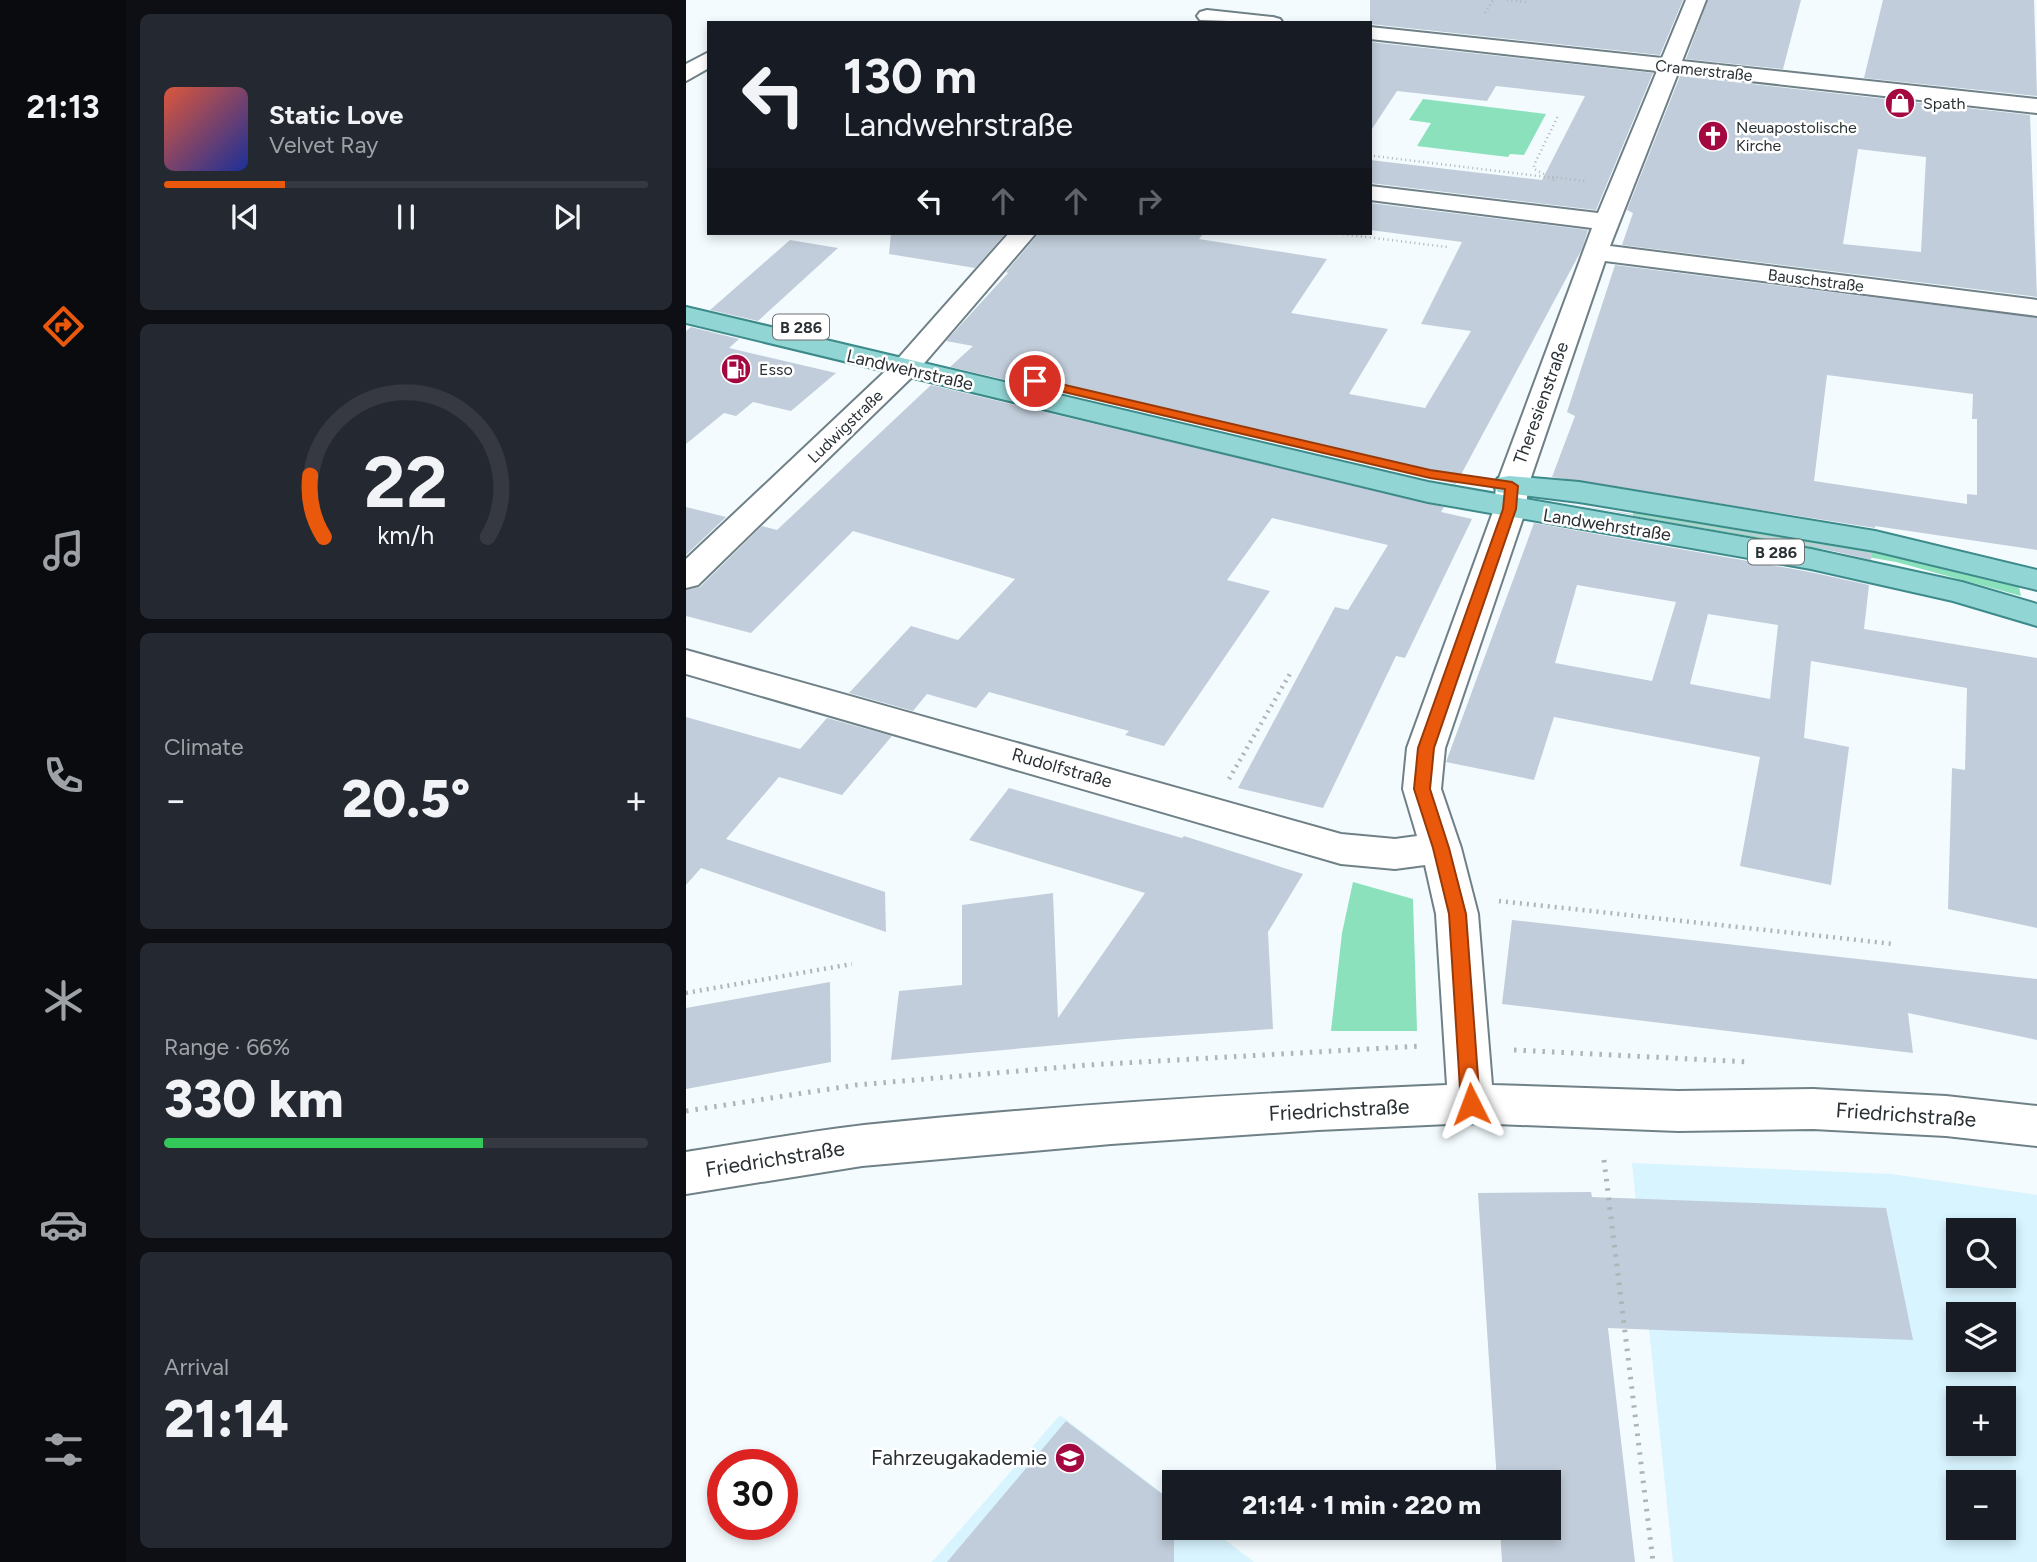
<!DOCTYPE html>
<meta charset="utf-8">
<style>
body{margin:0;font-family:Figtree,sans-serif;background:#242831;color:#f1f3f6;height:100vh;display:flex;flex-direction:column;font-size:26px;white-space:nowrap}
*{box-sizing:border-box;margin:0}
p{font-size:23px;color:#9ea1a6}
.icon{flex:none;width:38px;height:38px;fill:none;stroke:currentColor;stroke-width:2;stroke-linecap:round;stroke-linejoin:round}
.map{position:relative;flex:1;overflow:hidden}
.drawer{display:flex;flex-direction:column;gap:14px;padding:14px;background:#0d0f14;width:560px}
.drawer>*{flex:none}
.hud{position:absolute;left:21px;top:21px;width:665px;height:214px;border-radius:0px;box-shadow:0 4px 10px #0003;background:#171b24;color:#f1f3f6;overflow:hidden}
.buttons{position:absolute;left:1260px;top:1218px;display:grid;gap:14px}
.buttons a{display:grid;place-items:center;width:70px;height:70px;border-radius:0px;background:#171b24;box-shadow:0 4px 10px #0003;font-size:35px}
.speed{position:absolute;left:21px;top:1449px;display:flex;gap:14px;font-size:35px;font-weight:700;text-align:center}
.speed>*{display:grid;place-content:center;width:91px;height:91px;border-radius:50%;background:#171b24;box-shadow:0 4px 10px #0003;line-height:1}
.speed .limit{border:10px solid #d22;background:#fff;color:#111}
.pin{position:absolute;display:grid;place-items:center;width:60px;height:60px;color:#fff;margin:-30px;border:4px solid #fff;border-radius:50%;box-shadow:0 2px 7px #0007}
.me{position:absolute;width:77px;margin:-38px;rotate:357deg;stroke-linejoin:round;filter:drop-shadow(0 0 5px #0008)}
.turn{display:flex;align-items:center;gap:24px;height:147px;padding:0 21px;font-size:32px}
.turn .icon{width:91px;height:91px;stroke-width:2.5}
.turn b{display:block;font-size:49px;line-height:60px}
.lanes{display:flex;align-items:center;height:66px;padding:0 21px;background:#0003;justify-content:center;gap:35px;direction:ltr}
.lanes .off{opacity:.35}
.big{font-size:52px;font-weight:800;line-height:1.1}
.drawer .card{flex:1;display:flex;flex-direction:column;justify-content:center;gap:10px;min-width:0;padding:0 24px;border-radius:10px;background:#242831}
.drawer .dial{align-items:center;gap:0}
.dial svg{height:182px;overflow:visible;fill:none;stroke:#363941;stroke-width:7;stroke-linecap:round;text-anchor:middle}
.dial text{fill:#f1f3f6;stroke:none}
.song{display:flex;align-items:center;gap:21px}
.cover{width:84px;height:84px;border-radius:10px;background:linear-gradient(135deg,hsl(10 70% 55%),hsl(230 70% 35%))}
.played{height:7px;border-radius:4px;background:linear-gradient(90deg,#ea580c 25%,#363941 25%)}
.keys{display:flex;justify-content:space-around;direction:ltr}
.heat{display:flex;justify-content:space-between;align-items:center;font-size:38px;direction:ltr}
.charge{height:10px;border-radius:5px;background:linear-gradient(90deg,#34c759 66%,#363941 0)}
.trip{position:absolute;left:476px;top:1470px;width:399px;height:70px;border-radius:0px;background:#171b24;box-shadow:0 4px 10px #0003;font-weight:800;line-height:70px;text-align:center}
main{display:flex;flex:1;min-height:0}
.menu{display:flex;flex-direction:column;width:126px;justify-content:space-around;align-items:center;background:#090b0e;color:#9ea1a6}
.menu .icon{width:49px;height:49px}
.menu .current{color:#ea580c}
.menu b{font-size:32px;color:#f1f3f6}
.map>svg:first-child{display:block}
.built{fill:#d8f4ff;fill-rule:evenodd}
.green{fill:#8be1bc}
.building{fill:#c1cdda;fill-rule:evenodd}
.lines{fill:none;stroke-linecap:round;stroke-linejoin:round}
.minor-casing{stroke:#6f8087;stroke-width:4}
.major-casing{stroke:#3d8a8a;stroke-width:4}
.path-far2{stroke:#aeb5b8;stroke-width:2.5;stroke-dasharray:1 3.5;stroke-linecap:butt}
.path-far1{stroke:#aeb5b8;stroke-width:4.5;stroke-dasharray:2 5;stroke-linecap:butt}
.path{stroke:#aeb5b8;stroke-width:5;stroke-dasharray:2.5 7;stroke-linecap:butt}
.minor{fill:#fff;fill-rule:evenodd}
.major{fill:#91d6d5;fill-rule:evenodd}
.route{fill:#ea580c;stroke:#983908;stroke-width:2}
.labels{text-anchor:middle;stroke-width:5;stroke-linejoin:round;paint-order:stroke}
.far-street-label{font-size:16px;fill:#2a3134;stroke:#fff}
.far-poi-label{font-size:16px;fill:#2a3134;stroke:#fff;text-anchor:start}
.shield{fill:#fff;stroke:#6a6f71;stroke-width:2}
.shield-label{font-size:16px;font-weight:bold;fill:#2a3134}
.street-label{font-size:18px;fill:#2a3134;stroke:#fff}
.near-street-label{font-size:21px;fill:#2a3134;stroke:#fff}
.near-poi-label{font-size:21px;fill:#2a3134;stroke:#fff;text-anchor:end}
</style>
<main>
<nav class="menu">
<b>21:13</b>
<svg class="icon current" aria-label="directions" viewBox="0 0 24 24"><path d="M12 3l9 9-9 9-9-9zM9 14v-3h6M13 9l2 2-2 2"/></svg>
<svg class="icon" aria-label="music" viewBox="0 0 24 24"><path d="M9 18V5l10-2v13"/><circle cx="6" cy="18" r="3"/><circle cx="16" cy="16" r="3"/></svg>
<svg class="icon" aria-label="phone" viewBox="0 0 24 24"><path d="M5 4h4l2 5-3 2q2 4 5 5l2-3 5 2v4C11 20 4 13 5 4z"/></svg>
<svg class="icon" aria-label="climate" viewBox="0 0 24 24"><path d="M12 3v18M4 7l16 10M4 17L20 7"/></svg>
<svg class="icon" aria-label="car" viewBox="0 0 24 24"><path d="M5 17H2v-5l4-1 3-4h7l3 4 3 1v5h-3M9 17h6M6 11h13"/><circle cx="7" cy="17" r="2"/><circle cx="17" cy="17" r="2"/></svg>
<svg class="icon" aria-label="filters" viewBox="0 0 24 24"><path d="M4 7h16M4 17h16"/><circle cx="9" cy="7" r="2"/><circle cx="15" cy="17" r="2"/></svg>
</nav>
<section class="drawer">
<div class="card">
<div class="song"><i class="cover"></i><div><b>Static Love</b><p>Velvet Ray</p></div></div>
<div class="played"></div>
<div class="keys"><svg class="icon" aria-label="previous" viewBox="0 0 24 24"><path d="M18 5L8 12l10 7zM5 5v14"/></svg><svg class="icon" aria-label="pause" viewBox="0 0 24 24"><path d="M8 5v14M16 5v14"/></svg><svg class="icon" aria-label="next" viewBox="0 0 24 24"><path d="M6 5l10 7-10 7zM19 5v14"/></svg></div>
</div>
<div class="card dial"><svg viewBox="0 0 100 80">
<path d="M14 69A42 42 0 1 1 86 69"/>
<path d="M14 69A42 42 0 0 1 8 42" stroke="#ea580c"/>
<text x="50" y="56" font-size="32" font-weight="700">22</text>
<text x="50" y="72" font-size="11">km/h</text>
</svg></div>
<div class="card"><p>Climate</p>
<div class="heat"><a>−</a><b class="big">20.5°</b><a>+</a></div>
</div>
<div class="card"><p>Range · 66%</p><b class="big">330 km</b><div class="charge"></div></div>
<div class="card"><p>Arrival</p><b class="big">21:14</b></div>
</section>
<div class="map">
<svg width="1351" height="1562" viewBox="0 0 1351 1562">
<rect width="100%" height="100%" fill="#f3fbfe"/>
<!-- built -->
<g class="built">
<path d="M946 1163 1205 1174 1351 1195V1562H987ZM1272 1230H1318V1276H1272ZM1272 1314H1318V1360H1272ZM1272 1398H1318V1444H1272ZM1272 1482H1318V1528H1272Z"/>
<path d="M374 1415 488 1502V1528H523L568 1562H246Z"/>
</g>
<!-- green -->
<g class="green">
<path d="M737 99 860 114 838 155 824 154 822 157 731 146 745 123 723 120Z"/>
<path d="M947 510 1211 556 1333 587 1335 596 1210 562 947 516Z"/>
<path d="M667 882 727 899 731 1031H645L656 933Z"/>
</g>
<!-- building -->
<g class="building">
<path d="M684 0H997L974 55 684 24Z"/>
<path d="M1022 0H1115L1097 69 1000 59Z"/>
<path d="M1197 0H1348L1351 96 1178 78Z"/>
<path d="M684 42 967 73 910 210 684 183V160L856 180 899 96 810 86 801 101 711 91 684 132Z"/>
<path d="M994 76 1344 115 1351 297 936 245 947 213 941 210ZM1172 149 1240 157 1235 252 1157 244Z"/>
<path d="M684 203 902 230 896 249 770 484 264 367 287 346 260 341 322 273 320 272 353 233H518L513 239 641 259 605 313 702 329 663 394 739 408 785 331 735 324 776 242 684 230Z"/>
<path d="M205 233H320L289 268 203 254Z"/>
<path d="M104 240 152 248 72 321 24 310Z"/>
<path d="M929 265 1351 318V550L1189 526V528L866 477 889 416 881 412ZM1141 375 1287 394 1286 419H1291V495L1281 494V504L1128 481Z"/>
<path d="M5 327 53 339 43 348 150 373 105 411 67 402 50 416 38 413 0 444V331Z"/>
<path d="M245 385 758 507 755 512 786 519 719 658 710 656 637 808 552 788 649 607 662 610 702 545 586 518 541 580 584 591 478 746 439 735 443 731 303 692 290 708 241 694 227 711 163 693 225 626 272 640 329 579 167 531 65 633 0 616V590L14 587 76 526 91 530Z"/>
<path d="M872 502 1186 553 1185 560 1126 546Z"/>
<path d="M0 507 40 517 0 555Z"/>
<path d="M848 523 1124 572 1183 585 1178 629 1351 658V928L1262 909 1266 768 1279 770 1281 688 1125 661 1118 738 1163 747 1145 885 1054 866 1074 757 868 717 848 780 760 762ZM891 585 990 602 966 681 869 663ZM1022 614 1092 625 1084 699 1004 684Z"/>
<path d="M0 717 114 749 141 718 206 736 156 795 93 777 40 839 199 892 200 932 15 868 0 885Z"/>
<path d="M323 788 496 838 498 836 617 874 582 932 587 1029 440 1039 205 1060 213 991 276 985V905L367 893 372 1018 459 893 283 840Z"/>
<path d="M826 920 1351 979V1040L1222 1013 1227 1053 816 1004Z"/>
<path d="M144 982 145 1062 0 1089V1008Z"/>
<path d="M905 1192 906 1197 1200 1208 1227 1340 922 1328 949 1562H816L814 1528H863V1482H811L792 1193Z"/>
<path d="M380 1421 488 1503V1562H261Z"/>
</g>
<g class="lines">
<!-- minor casing -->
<g class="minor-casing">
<g id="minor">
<path d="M1000 0H1020L996 61 1351 99V113L992 73 924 246 1351 300V316L919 261 842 486 840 509 759 748 755 789 775 848 792 914 806 1085 992 1091 1127 1089 1260 1096 1351 1106V1146L1260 1136 1127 1129 992 1131 785 1123 632 1130 425 1144 176 1166 0 1194V1152C59 1143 119 1132 178 1125 372 1105 566 1093 761 1085L750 914 739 865 709 869 655 864 0 674V650L655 834 709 839 731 836 717 789 721 748 808 509 810 486 906 228 684 200V186L912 213 971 71 684 39V27L976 58Z"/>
<path d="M521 10 587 17 594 19 597 23 514 20 511 16 514 12Z"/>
<path d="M23 52V68L0 81V64Z"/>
<path d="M323 233H350L228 375 12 585 0 588V559L208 363Z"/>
</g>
</g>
<!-- major casing -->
<g class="major-casing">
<g id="major">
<path d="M0 307 742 482 1125 549 1276 582 1351 604V626L1267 601 1125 569 742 502 0 323Z"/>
<path d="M823 476 893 482 1189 531 1351 570V590L1189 551 893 502 812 492 807 485 812 478Z"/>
</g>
</g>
<!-- path-far2 -->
<g class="path-far2">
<path d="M821 0 840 2"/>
<path d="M799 13 807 0"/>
<path d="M688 156 869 178 866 184"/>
<path d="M858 174 848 169V165L872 116"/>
<path d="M866 177 899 181"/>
<path d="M648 233 761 247"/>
</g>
<!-- path-far1 -->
<g class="path-far1">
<path d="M543 779 605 672"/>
<path d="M813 901 1208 944"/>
<path d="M0 993 166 964"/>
</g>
<!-- path -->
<g class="path">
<path d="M828 1050 1064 1062"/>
<path d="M0 1111 170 1085 402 1065 735 1046"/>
<path d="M918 1160 967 1562"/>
</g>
<!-- minor -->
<use href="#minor" class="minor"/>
<!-- major -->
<use href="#major" class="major"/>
</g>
<!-- route -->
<path class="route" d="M349 378 744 470 826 482 832 486 830 509 748 748 744 789 763 848 780 914 794 1104 792 1110 785 1112 778 1110 775 1104 763 914 747 848 728 789 732 748 817 509 819 489 744 478 344 384V379Z"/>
<!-- icons -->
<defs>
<g id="shop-disc" transform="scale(1.575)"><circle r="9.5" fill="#a30841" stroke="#fff"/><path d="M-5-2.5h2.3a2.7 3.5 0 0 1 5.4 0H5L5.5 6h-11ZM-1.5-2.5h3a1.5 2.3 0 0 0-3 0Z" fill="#fff"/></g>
<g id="church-disc" transform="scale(1.575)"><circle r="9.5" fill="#a30841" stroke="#fff"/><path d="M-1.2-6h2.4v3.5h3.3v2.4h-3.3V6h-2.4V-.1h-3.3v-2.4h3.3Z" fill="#fff"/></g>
<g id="fuel-disc" transform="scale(1.575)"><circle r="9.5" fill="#a30841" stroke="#fff"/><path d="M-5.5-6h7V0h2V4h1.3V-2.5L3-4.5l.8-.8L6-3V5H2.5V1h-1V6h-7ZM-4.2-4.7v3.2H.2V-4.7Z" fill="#fff"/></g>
<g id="university-disc" transform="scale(1.575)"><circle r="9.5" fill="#a30841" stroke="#fff"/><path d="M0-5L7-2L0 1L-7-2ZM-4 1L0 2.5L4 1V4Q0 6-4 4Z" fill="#fff"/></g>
</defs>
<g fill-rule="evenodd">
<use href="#shop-disc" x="1214" y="103"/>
<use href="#church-disc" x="1027" y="136"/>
<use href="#fuel-disc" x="50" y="369"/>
<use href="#university-disc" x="384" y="1458"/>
</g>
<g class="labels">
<!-- far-street labels -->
<g class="far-street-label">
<text transform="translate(1018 70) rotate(6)" y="6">Cramerstraße</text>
<text transform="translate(1130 280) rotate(7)" y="6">Bauschstraße</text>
<text transform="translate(159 426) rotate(-44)" y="6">Ludwigstraße</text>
</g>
<!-- far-poi labels -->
<g class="far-poi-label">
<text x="1237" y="109">Spath</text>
<text x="1050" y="133">Neuapostolische<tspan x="1050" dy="18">Kirche</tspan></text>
<text x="73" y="375">Esso</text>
</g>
<!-- shield labels -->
<g class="shield">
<rect x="87" y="314.5" width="56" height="25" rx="5"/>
<rect x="1062" y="539.5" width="56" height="25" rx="5"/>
</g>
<g class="shield-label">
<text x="115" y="333">B 286</text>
<text x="1090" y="558">B 286</text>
</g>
<!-- street labels -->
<g class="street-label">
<text transform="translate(224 370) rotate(13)" y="6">Landwehrstraße</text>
<text transform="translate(855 403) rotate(-70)" y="6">Theresienstraße</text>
<text transform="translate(921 525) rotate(9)" y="6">Landwehrstraße</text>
<text transform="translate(376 768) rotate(16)" y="6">Rudolfstraße</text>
</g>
<!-- near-street labels -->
<g class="near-street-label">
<text transform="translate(653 1110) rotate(-3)" y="7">Friedrichstraße</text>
<text transform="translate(1220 1115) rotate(4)" y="7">Friedrichstraße</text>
<text transform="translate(89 1159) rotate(-9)" y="7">Friedrichstraße</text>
</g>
<!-- near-poi labels -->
<g class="near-poi-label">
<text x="361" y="1465">Fahrzeugakademie</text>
</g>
</g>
</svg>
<div class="buttons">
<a><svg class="icon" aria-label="search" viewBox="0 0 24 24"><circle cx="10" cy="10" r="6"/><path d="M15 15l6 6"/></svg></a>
<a><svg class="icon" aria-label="layers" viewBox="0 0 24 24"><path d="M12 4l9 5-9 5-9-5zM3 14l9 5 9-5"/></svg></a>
<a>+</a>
<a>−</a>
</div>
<div class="speed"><div class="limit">30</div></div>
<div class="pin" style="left:349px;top:381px;background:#d93025"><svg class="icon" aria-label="arrive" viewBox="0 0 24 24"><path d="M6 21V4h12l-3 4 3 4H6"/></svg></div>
<svg class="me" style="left:785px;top:1104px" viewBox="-20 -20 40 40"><path d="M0-17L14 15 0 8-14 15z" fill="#ea580c" stroke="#fff" stroke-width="4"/></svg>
<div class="trip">21:14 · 1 min · 220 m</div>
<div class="hud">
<div class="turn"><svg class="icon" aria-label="left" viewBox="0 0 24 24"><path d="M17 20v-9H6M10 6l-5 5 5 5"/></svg><div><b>130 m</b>Landwehrstraße</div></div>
<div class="lanes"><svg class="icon" aria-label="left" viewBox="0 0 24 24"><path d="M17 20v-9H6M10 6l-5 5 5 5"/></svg><svg class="icon off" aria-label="ahead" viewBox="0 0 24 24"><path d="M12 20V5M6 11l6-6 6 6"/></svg><svg class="icon off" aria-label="ahead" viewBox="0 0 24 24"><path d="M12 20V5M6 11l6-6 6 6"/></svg><svg class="icon off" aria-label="right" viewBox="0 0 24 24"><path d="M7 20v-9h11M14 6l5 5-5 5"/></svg></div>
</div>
</div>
</main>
